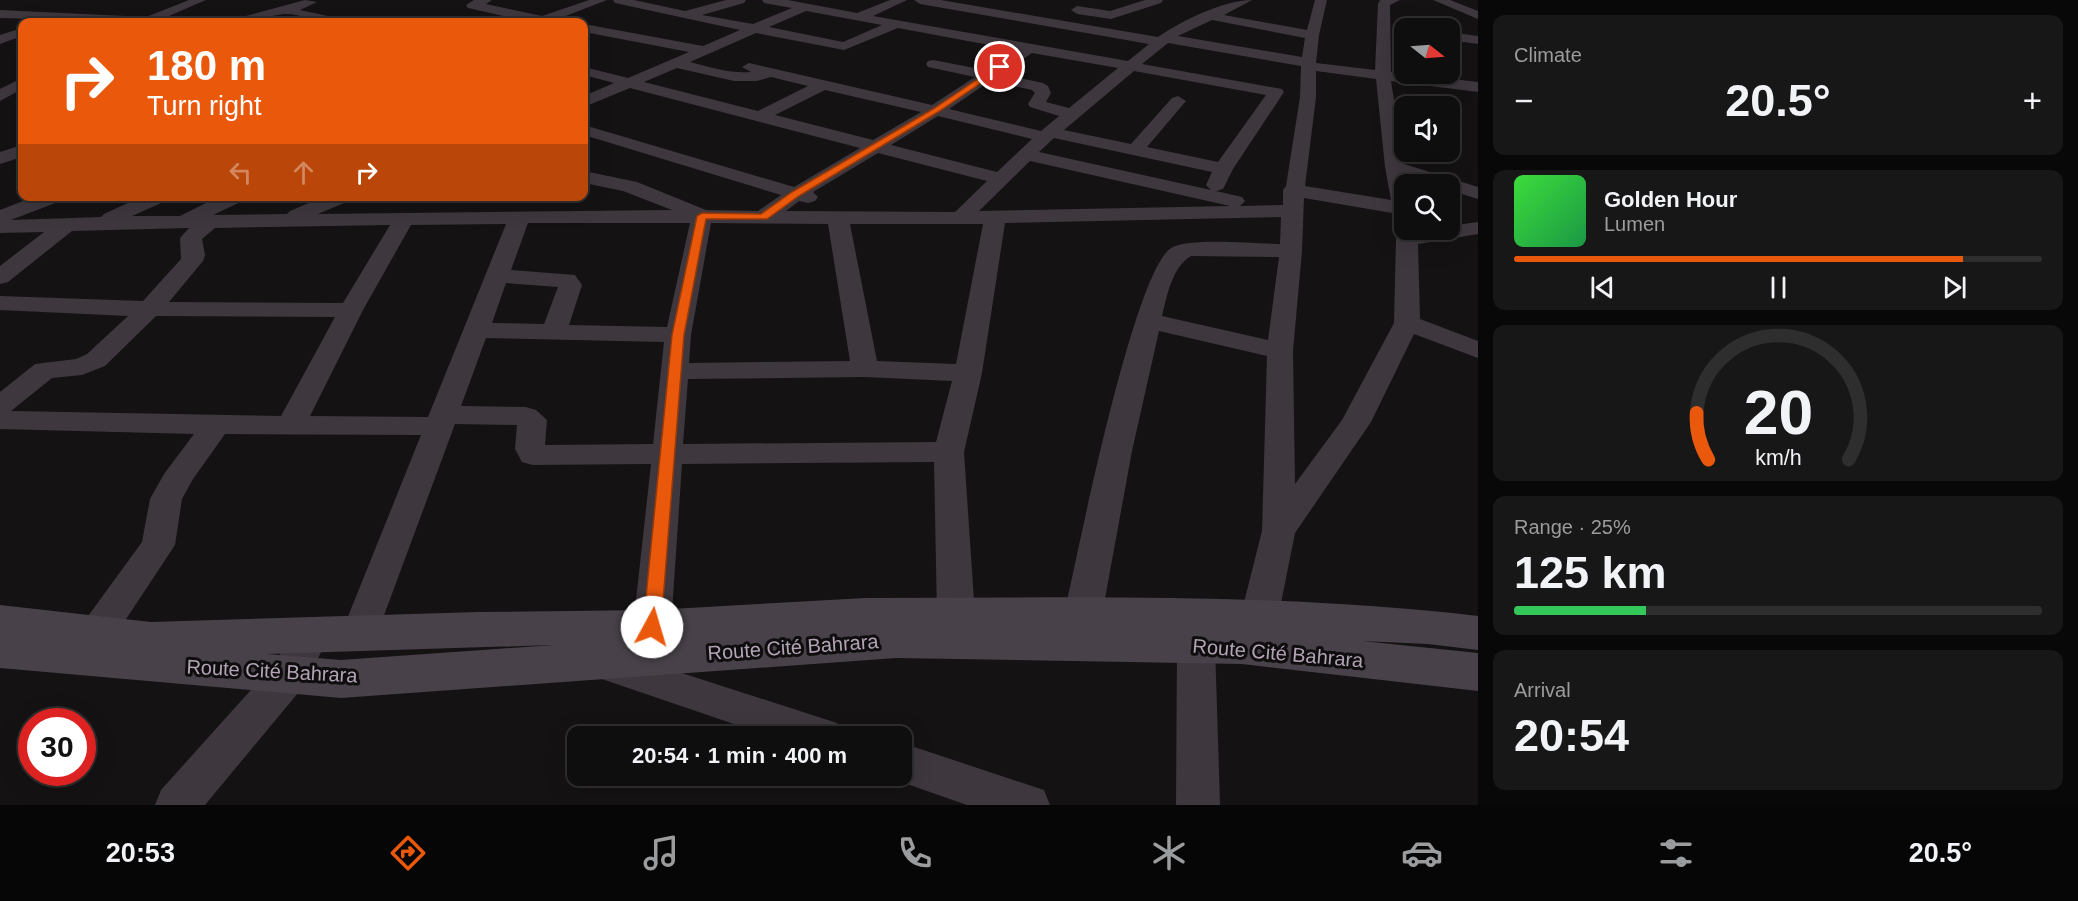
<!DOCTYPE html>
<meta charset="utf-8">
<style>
body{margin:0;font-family:Helvetica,sans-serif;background:#181717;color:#f1f3f6;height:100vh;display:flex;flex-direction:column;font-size:22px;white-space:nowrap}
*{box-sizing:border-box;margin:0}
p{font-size:20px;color:#9b9c9e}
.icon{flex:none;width:33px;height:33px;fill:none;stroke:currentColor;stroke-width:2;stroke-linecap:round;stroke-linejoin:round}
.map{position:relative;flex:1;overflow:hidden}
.sheet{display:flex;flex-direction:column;gap:15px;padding:15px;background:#080808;width:600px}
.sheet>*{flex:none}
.guide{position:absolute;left:18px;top:18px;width:570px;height:183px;border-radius:12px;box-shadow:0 6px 24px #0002,0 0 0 2px #2f2e2e;background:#ea580c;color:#fff;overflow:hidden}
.needle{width:39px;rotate:107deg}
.controls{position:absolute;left:1394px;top:18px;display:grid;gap:12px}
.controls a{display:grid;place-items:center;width:66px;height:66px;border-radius:12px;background:#0f0e0e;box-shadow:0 6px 24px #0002,0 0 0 2px #2f2e2e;font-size:30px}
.speed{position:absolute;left:18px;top:708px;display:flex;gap:12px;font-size:30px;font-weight:700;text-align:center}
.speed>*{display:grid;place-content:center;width:78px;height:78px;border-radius:50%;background:#0f0e0e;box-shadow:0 6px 24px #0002,0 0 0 2px #2f2e2e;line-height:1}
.speed .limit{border:9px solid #d22;background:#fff;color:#111}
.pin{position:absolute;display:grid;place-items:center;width:51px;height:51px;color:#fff;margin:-26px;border:3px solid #fff;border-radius:50%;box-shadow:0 2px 6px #0007}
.me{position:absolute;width:66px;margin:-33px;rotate:6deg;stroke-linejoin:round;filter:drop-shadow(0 0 4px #0008)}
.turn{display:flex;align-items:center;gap:21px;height:126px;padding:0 30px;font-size:27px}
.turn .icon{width:78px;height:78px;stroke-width:2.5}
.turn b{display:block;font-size:42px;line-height:51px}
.lanes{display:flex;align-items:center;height:57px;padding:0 30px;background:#0003;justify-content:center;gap:30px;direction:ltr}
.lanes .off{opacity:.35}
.big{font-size:45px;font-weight:700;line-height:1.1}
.sheet .card{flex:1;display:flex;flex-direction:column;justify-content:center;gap:9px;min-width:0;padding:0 21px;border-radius:12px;background:#181717}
.sheet .dial{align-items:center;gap:0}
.dial svg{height:156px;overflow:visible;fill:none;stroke:#2f2e2e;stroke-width:7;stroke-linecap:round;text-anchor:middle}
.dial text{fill:#f1f3f6;stroke:none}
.song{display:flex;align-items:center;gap:18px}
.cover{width:72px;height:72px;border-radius:9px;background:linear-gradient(135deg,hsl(120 70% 55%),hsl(140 70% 35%))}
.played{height:6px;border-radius:3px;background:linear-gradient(90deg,#ea580c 85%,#2f2e2e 85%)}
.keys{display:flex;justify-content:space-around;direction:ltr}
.heat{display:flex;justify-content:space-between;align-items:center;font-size:33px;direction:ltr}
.charge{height:9px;border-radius:4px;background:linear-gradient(90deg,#34c759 25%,#2f2e2e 0)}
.trip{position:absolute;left:567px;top:726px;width:345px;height:60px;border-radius:12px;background:#0f0e0e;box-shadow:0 6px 24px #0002,0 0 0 2px #2f2e2e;font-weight:700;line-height:60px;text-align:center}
.tab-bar{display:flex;height:96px;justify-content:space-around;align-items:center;background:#060606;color:#9b9c9e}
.tab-bar .icon{width:42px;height:42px}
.tab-bar .active{color:#ea580c}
.tab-bar b{font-size:27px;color:#f1f3f6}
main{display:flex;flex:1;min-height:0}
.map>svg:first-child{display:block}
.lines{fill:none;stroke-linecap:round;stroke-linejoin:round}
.minor{fill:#3e373e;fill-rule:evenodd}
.secondary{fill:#484149;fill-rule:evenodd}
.route{fill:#ea580c;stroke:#983908;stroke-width:1.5}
.labels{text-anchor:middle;stroke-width:6;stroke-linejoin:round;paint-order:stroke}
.near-street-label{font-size:20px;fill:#b2a3b5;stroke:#0f0d0e}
</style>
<main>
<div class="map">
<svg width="1478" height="805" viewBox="0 0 1478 805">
<rect width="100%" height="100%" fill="#141213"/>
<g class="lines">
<!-- minor -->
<g class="minor">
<path d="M189 0H206L155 22 0 18V10L146 17Z"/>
<path d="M305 0 317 2 300 10 342 19 344 22C321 24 300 13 284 14 266 16 252 24 233 22L235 19Z"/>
<path d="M474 0H492L486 4 542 16 589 0H607L558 19 560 22H530L468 8 466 5Z"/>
<path d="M613 0H634L685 11 726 0H746L744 3 702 15 753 24 792 8 764 3 762 0H788L857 13 890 0H907L873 16 1128 61 1149 44 920 4 914 0H941L1158 37C1181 21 1224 0 1252 0L1224 15 1307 30 1315 0H1327L1319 35 1316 63 1375 70 1378 4 1380 0H1400L1390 5 1391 72 1478 82V92L1391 81 1404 164 1478 187V199L1449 190V184H1430L1407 177 1408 184H1404V226L1397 224 1392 213 1304 198 1302 251 1293 351 1295 484 1342 420 1394 323 1396 239 1399 234 1426 230H1449V226L1478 222V234L1418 244 1420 319 1478 341V358L1414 334 1371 422 1295 533 1278 618 1284 638 1278 649 1265 653 1252 649 1240 618 1262 531 1267 356 1159 331 1132 451 1102 615 1096 625 1083 630 1070 625 1064 615C1077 557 1133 273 1171 248 1190 237 1256 244 1280 244L1281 217 1005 223 982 373 964 452 975 615 969 625 956 630 943 625 937 615 934 462 682 464 671 627 665 638 652 642 639 638 633 627 651 464 533 465 522 462 515 449 517 425 455 424 373 645 360 649 347 645 341 634 421 435 225 434 193 479 182 499 175 545 109 645 96 649 83 645 77 634 83 623 142 542 150 499 164 474 194 434 0 429V392L35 364 76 359 87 354 128 316 0 310V296L143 301 181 259 180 238 189 228 72 231 8 282 0 284V266L44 232 0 233V210L36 196H66L63 200 11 220 101 217 104 214 143 196H171L168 200 132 216H180L220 196H248L245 200 213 215 287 214 290 211 325 196H354L351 200 318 214 672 210 623 191 584 183V171L637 182 706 210 758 211 781 195 584 135V125L794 187 860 148 630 88 584 107V96L614 83 584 75V67L628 78 689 52 584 32V24L703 46 740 30 615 3ZM806 11 882 25 843 42 769 27ZM1212 20 1305 38 1302 57 1178 36ZM898 28 1016 50 985 70 933 60 928 61 926 64 928 67 975 77 932 105 749 63 742 67 751 72C730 74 710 67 690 62L756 33 844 50ZM1168 43 1301 66 1300 97 1286 186 1283 190V205L1240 206 1245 201 1242 197 1216 191 1223 189 1233 169 1284 92 1282 89 1142 64ZM1032 53 1118 68 1069 108 1046 102 1051 93 1048 86 1043 83 1001 74ZM677 68 734 81H757L771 77 808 86 758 111 644 82ZM1134 71 1266 95 1218 162 1147 147 1186 101 1178 96 1172 98 1131 144 1064 130ZM1316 71 1376 79 1385 167 1391 200 1305 186 1316 97ZM990 81 1032 90 1035 93 1028 104 1030 107 1059 116 1041 131 949 109ZM825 90 921 112 873 140 775 115ZM938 116 1032 139 997 172 891 145ZM1054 138 1212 172 1206 185 1211 190 1039 152ZM878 153 987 181 955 212 786 211 799 201 808 203 815 201 818 197 813 192ZM1030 161 1230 206 979 211ZM528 223H690L667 327 569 325 582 285 575 275 511 270ZM711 223 828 224 850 361 689 363 691 335ZM506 224 428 417 310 416 363 310 411 225ZM850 224H983L956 364 877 361ZM390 225 343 303 169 302 203 261 205 255 202 239 215 228ZM1191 256 1279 257 1268 340 1162 316C1167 296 1172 267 1191 256ZM506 283 558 287 544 324 492 323ZM156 316 335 317 281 416 11 411 52 378 82 375 105 366ZM486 338 664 342 653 444 545 445 547 420 536 410 526 407 461 406ZM865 377 952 381 936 442 683 444 688 379Z"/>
<path d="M1145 0H1163L1161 3 1111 19 1077 14 1071 10 1077 6 1110 11Z"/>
<path d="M1433 0H1450L1478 11V19Z"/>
<path d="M22 28V36L0 44V35Z"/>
<path d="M1449 32 1478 36V44L1449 40Z"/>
<path d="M22 78V89L0 101V89Z"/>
<path d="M22 145V157L0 164V152Z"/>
<path d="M311 620 324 624 330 635 303 687 205 805H155L161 790 275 663 298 624Z"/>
<path d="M1196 630 1210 634 1215 645 1220 805H1176L1177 645 1182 634Z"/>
<path d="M604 648 837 723 843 736H769L590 675 584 664 590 653Z"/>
<path d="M902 743 1044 790 1050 805H967L887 777 902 776Z"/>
</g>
<!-- secondary -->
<path class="secondary" d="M865 598C1069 598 1275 592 1478 616V650L1428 644 1362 641 1478 653V691L1242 664 896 658 341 698 0 668V605L151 622 478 612 652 610ZM553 645 341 660 267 654Z"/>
</g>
<!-- route -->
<path class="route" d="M1000 64 1003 68 938 112 799 196 767 219H706L684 335 661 627 658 632 652 634 645 632 643 627 672 335 697 216 702 213 761 214 792 192 933 109Z"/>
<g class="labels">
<!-- near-street labels -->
<g class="near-street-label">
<text transform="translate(793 647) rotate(-4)" y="7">Route Cité Bahrara</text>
<text transform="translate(1278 653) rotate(5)" y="7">Route Cité Bahrara</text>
<text transform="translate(272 671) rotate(3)" y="7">Route Cité Bahrara</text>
</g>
</g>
</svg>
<div class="controls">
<a><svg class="needle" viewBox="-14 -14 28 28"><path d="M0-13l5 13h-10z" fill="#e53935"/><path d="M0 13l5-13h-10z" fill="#9b9c9e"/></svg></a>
<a><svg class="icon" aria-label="sound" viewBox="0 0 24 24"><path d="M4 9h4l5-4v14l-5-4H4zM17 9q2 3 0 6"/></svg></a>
<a><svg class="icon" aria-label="search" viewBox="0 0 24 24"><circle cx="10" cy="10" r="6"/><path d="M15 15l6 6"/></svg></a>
</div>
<div class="speed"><div class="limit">30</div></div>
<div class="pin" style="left:1000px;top:67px;background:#d93025"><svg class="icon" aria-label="arrive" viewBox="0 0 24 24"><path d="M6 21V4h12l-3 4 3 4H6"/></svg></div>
<svg class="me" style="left:652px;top:627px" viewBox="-20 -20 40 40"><circle r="19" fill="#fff"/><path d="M0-13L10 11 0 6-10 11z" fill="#ea580c"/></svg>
<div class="trip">20:54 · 1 min · 400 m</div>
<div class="guide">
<div class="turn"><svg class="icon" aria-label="right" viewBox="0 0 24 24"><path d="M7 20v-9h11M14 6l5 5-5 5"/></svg><div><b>180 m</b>Turn right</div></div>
<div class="lanes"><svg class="icon off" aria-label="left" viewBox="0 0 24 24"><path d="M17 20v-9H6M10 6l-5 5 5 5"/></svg><svg class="icon off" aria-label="ahead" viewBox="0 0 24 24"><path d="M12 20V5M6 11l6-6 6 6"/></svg><svg class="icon" aria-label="right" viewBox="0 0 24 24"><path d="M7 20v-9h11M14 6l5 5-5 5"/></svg></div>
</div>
</div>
<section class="sheet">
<div class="card"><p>Climate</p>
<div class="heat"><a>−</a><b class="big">20.5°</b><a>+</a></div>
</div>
<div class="card">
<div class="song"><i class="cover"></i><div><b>Golden Hour</b><p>Lumen</p></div></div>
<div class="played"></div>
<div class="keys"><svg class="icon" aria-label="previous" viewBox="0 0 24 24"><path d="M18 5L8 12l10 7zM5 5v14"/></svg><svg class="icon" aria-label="pause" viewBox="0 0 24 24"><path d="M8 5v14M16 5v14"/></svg><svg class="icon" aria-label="next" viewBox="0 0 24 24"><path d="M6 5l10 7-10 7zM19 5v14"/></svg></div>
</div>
<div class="card dial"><svg viewBox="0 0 100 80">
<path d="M14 69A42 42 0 1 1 86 69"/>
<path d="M14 69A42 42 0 0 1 8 45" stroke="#ea580c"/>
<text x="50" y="56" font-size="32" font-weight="700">20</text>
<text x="50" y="72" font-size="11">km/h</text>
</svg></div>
<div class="card"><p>Range · 25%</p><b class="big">125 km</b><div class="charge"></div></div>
<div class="card"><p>Arrival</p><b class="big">20:54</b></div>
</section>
</main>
<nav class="tab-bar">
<b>20:53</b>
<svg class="icon active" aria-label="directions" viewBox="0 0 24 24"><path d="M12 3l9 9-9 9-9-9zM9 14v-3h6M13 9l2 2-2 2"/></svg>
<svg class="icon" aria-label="music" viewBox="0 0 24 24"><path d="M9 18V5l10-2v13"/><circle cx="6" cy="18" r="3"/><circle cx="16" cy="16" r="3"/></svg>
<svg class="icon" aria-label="phone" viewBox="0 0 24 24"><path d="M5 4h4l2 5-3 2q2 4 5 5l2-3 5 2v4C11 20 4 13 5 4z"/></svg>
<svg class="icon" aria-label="climate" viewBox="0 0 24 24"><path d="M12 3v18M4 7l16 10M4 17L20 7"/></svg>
<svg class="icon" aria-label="car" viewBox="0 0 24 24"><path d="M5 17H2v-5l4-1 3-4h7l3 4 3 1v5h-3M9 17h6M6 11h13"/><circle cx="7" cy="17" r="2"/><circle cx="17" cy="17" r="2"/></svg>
<svg class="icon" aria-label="filters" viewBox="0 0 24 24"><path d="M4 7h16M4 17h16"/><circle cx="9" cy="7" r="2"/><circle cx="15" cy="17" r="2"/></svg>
<b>20.5°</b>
</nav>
